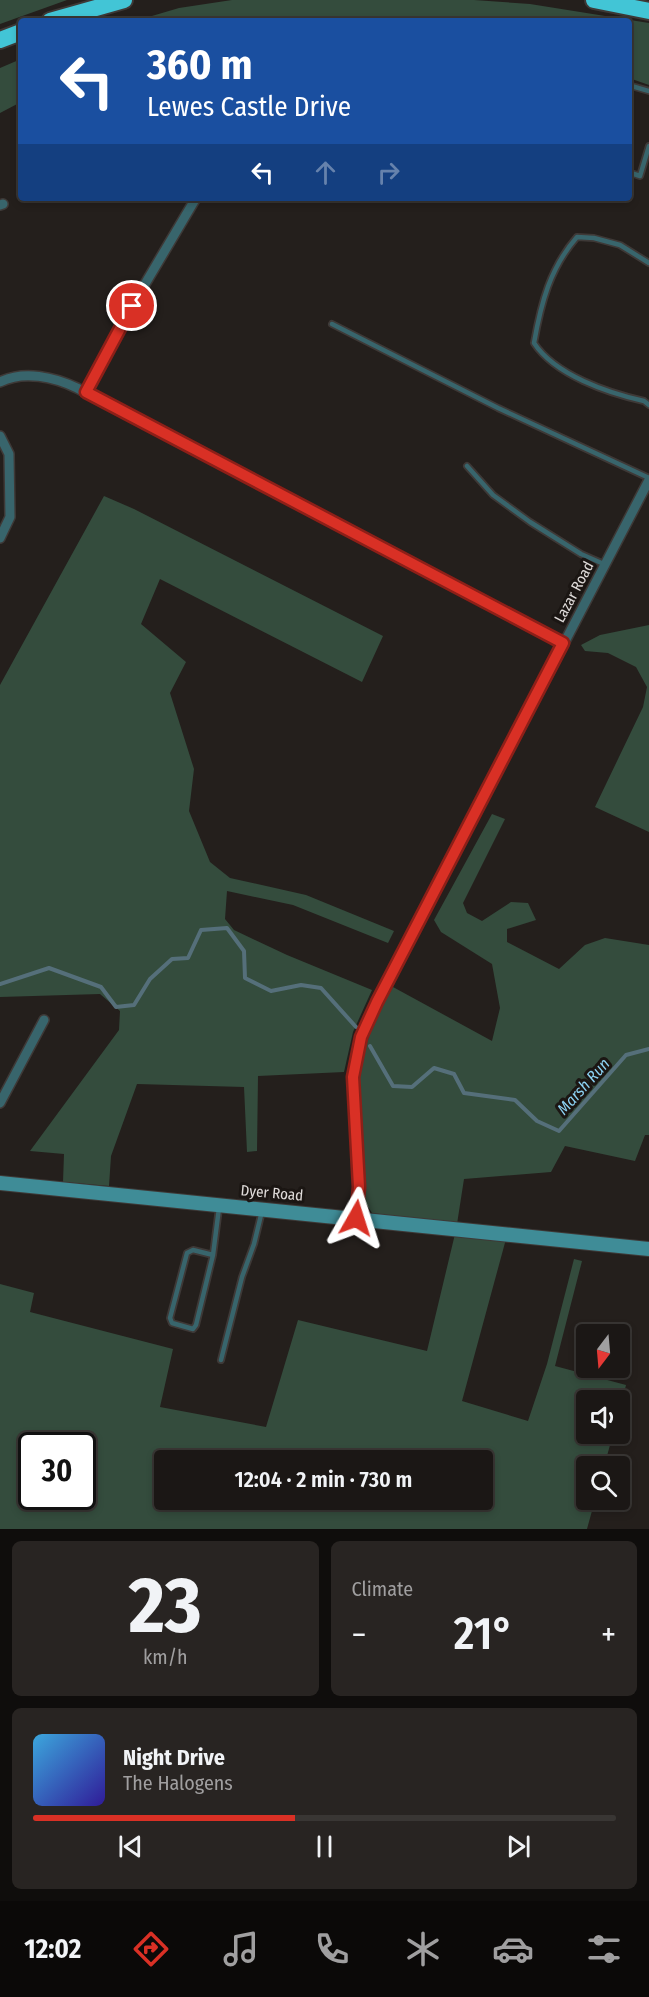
<!DOCTYPE html>
<meta charset="utf-8">
<style>
body{margin:0;font-family:"Fira Sans Condensed",sans-serif;background:#282422;color:#f1f3f6;height:100vh;display:flex;flex-direction:column;font-size:22px;white-space:nowrap}
*{box-sizing:border-box;margin:0}
p{font-size:20px;color:#a09fa0}
.icon{flex:none;width:33px;height:33px;fill:none;stroke:currentColor;stroke-width:2;stroke-linecap:round;stroke-linejoin:round}
.map{position:relative;height:1529px;overflow:hidden}
.panel{display:flex;flex-direction:column;gap:12px;padding:12px;background:#0f0d0c;flex:1}
.panel>*{flex:none}
.guide{position:absolute;left:18px;top:18px;width:614px;height:183px;border-radius:6px;box-shadow:0 3px 9px #0003,0 0 0 2px #393634;background:#1a4fa0;color:#fff;overflow:hidden}
.needle{width:39px;rotate:196deg}
.controls{position:absolute;left:576px;top:1324px;display:grid;gap:12px}
.controls a{display:grid;place-items:center;width:54px;height:54px;border-radius:6px;background:#1b1715;box-shadow:0 3px 9px #0003,0 0 0 2px #393634;font-size:30px}
.speed{position:absolute;left:18px;top:1432px;display:flex;gap:12px;font-size:30px;font-weight:700;text-align:center}
.speed>*{display:grid;place-content:center;width:78px;height:78px;border-radius:50%;background:#1b1715;box-shadow:0 3px 9px #0003,0 0 0 2px #393634;line-height:1}
.speed .limit{border:3px solid #111;border-radius:9px;background:#fff;color:#111}
.pin{position:absolute;display:grid;place-items:center;width:51px;height:51px;color:#fff;margin:-26px;border:3px solid #fff;border-radius:50%;box-shadow:0 2px 6px #0007}
.me{position:absolute;width:66px;margin:-33px;rotate:6deg;stroke-linejoin:round;filter:drop-shadow(0 0 4px #0008)}
.turn{display:flex;align-items:center;gap:21px;height:126px;padding:0 30px;font-size:27px}
.turn .icon{width:78px;height:78px;stroke-width:2.5}
.turn b{display:block;font-size:42px;line-height:51px}
.lanes{display:flex;align-items:center;height:57px;padding:0 30px;background:#0003;justify-content:center;gap:30px;direction:ltr}
.lanes .off{opacity:.35}
.big{font-size:45px;font-weight:600;line-height:1.1}
.panel .tile{flex:1;display:flex;flex-direction:column;justify-content:center;gap:9px;min-width:0;padding:0 21px;border-radius:9px;background:#282422}
.panel .dial{align-items:center;gap:0}
.dial b{font-size:78px;line-height:1}
.song{display:flex;align-items:center;gap:18px}
.cover{width:72px;height:72px;border-radius:9px;background:linear-gradient(135deg,hsl(200 70% 55%),hsl(250 70% 35%))}
.played{height:6px;border-radius:3px;background:linear-gradient(90deg,#d93025 45%,#393634 45%)}
.keys{display:flex;justify-content:space-around;direction:ltr}
.heat{display:flex;justify-content:space-between;align-items:center;font-size:33px;direction:ltr}
.panel .tiles{flex:1;display:grid;gap:12px;grid-template-columns:1fr 1fr}
.tile:last-child{grid-column:span 2}
.trip{position:absolute;left:154px;top:1450px;width:339px;height:60px;border-radius:6px;background:#1b1715;box-shadow:0 3px 9px #0003,0 0 0 2px #393634;font-weight:600;line-height:60px;text-align:center}
.dock{display:flex;height:96px;justify-content:space-around;align-items:center;background:#0b0908;color:#a09fa0}
.dock .icon{width:42px;height:42px}
.dock .active{color:#d93025}
.dock b{font-size:27px;color:#f1f3f6}
.map>svg:first-child{display:block}
.green{fill:#344c3d;fill-rule:evenodd}
.lines{fill:none;stroke-linecap:round;stroke-linejoin:round}
.stream{stroke:#556f7a;stroke-width:4}
.lane-casing{stroke:#3e3937;stroke-width:8}
.street-casing{stroke:#3e3937;stroke-width:12}
.secondary-casing{stroke:#3e3937;stroke-width:16}
.highway-casing{stroke:#3e3937;stroke-width:20}
.lane{stroke:#38656c;stroke-width:4.5}
.street{stroke:#38656c;stroke-width:9}
.secondary{stroke:#3f8c97;stroke-width:14}
.highway{stroke:#42c5d6;stroke-width:16}
.route-casing{stroke:#8d1f18;stroke-width:15}
.route{stroke:#d93025;stroke-width:10}
.labels{text-anchor:middle;stroke-width:6;stroke-linejoin:round;paint-order:stroke}
.street-label{font-size:15px;fill:#e0dcda;stroke:#1b1613}
.water-label{font-size:16px;font-style:italic;fill:#8cd1f2;stroke:#1b1613}
</style>
<div class="map">
<svg width="649" height="1529" viewBox="0 0 649 1529">
<rect width="100%" height="100%" fill="#241f1c"/>
<!-- green -->
<g class="green">
<path d="M0 0H67L0 24Z"/>
<path d="M232 0H474L530 4 649 23V85L629 78 628 21H135L179 8Z"/>
<path d="M21 59V102L0 113V68Z"/>
<path d="M104 496 134 509 383 636 362 682 160 579 141 624 186 662 170 693 194 769 189 811 210 862 230 878 306 895 394 931 388 943 293 905 227 891 225 919 234 930 287 955 372 990 353 1032 344 1072 258 1076 257 1151 247 1152 244 1087 137 1084 111 1156 109 1186 63 1182 64 1154 30 1151 119 1030 120 1011 100 994 0 997V685Z"/>
<path d="M649 625V832L595 807 643 707 647 687 636 667 608 653 585 651 581 645 600 635Z"/>
<path d="M492 814 505 819 463 903 467 913 482 921 511 902 528 903 536 920 507 929V942L559 969 585 945 605 938 649 945V1135H645L635 1161 565 1146 551 1172 464 1179 457 1224 372 1213 365 1202C362 1160 356 1116 360 1073 363 1043 377 1013 393 987L492 1041 500 1008 492 964 441 932 434 920Z"/>
<path d="M455 1234 506 1239 462 1401 528 1421 547 1364 574 1259 582 1261 555 1366 626 1385 620 1410V1401H586V1434H613L604 1467H586V1500H595L587 1529H0V1284L34 1293 30 1312 173 1349 160 1407 266 1427 298 1320 427 1351ZM32 1446H82V1497H32ZM165 1461H483V1500H165Z"/>
</g>
<g class="lines">
<!-- stream -->
<g class="stream">
<path d="M0 984 49 968 101 987 116 1007 134 1005 150 979 172 959 188 958 201 930 227 928 244 951 245 978 271 991 301 985 321 988 356 1027"/>
<path d="M370 1046 393 1086 412 1087 434 1068 454 1074 464 1093 515 1100 537 1121 559 1131 626 1055 649 1049"/>
</g>
<!-- lane casing -->
<g class="lane-casing">
<g id="lane">
<path d="M628 85 649 91"/>
<path d="M628 172 640 176 649 146"/>
<path d="M649 263 620 245 594 238 577 237C550 268 541 303 534 343 555 375 608 393 644 401L649 405"/>
<path d="M332 324 498 408 649 478"/>
<path d="M467 466 493 495 530 522 581 554 606 565"/>
<path d="M213 1255 196 1325 193 1329 172 1323 170 1318 187 1253 193 1250 213 1255 219 1208"/>
<path d="M221 1360 242 1277 254 1244 262 1211"/>
</g>
</g>
<!-- street casing -->
<g class="street-casing">
<g id="street">
<path d="M0 205 3 204"/>
<path d="M0 382C24 370 54 377 77 388L563 643"/>
<path d="M86 392 132 306 196 198"/>
<path d="M0 436 9 454 10 517 0 538"/>
<path d="M0 1103 44 1020"/>
<path d="M356 1218 359 1187 353 1077 356 1058 369 1018 649 480"/>
</g>
</g>
<!-- secondary casing -->
<g class="secondary-casing">
<path id="secondary" d="M0 1183 649 1249"/>
</g>
<!-- highway casing -->
<g class="highway-casing">
<g id="highway">
<path d="M594 0 649 11"/>
<path d="M50 21 124 0"/>
<path d="M0 40 21 32"/>
</g>
</g>
<!-- lane -->
<use href="#lane" class="lane"/>
<!-- street -->
<use href="#street" class="street"/>
<!-- secondary -->
<use href="#secondary" class="secondary"/>
<!-- highway -->
<use href="#highway" class="highway"/>
</g>
<g class="lines">
<!-- route casing -->
<g class="route-casing">
<path id="route" d="M132 306 86 392 563 643 377 1002 361 1037 353 1077 359 1187 356 1218"/>
</g>
<!-- route -->
<use href="#route" class="route"/>
</g>
<g class="labels">
<!-- street labels -->
<g class="street-label">
<text transform="translate(574 592) rotate(-62)" y="5">Lazar Road</text>
<text transform="translate(272 1193) rotate(5)" y="5">Dyer Road</text>
</g>
<!-- water labels -->
<g class="water-label">
<text transform="translate(583 1086) rotate(-48)" y="6">Marsh Run</text>
</g>
</g>
</svg>
<div class="controls">
<a><svg class="needle" viewBox="-14 -14 28 28"><path d="M0-13l5 13h-10z" fill="#e53935"/><path d="M0 13l5-13h-10z" fill="#a09fa0"/></svg></a>
<a><svg class="icon" aria-label="sound" viewBox="0 0 24 24"><path d="M4 9h4l5-4v14l-5-4H4zM17 9q2 3 0 6"/></svg></a>
<a><svg class="icon" aria-label="search" viewBox="0 0 24 24"><circle cx="10" cy="10" r="6"/><path d="M15 15l6 6"/></svg></a>
</div>
<div class="speed"><div class="limit">30</div></div>
<div class="pin" style="left:132px;top:306px;background:#d93025"><svg class="icon" aria-label="arrive" viewBox="0 0 24 24"><path d="M6 21V4h12l-3 4 3 4H6"/></svg></div>
<svg class="me" style="left:356px;top:1218px" viewBox="-20 -20 40 40"><path d="M0-17L14 15 0 8-14 15z" fill="#d93025" stroke="#fff" stroke-width="4"/></svg>
<div class="trip">12:04 · 2 min · 730 m</div>
<div class="guide">
<div class="turn"><svg class="icon" aria-label="left" viewBox="0 0 24 24"><path d="M17 20v-9H6M10 6l-5 5 5 5"/></svg><div><b>360 m</b>Lewes Castle Drive</div></div>
<div class="lanes"><svg class="icon" aria-label="left" viewBox="0 0 24 24"><path d="M17 20v-9H6M10 6l-5 5 5 5"/></svg><svg class="icon off" aria-label="ahead" viewBox="0 0 24 24"><path d="M12 20V5M6 11l6-6 6 6"/></svg><svg class="icon off" aria-label="right" viewBox="0 0 24 24"><path d="M7 20v-9h11M14 6l5 5-5 5"/></svg></div>
</div>
</div>
<section class="panel">
<div class="tiles">
<div class="tile dial"><b>23</b><p>km/h</p></div>
<div class="tile"><p>Climate</p>
<div class="heat"><a>−</a><b class="big">21°</b><a>+</a></div>
</div>
<div class="tile">
<div class="song"><i class="cover"></i><div><b>Night Drive</b><p>The Halogens</p></div></div>
<div class="played"></div>
<div class="keys"><svg class="icon" aria-label="previous" viewBox="0 0 24 24"><path d="M18 5L8 12l10 7zM5 5v14"/></svg><svg class="icon" aria-label="pause" viewBox="0 0 24 24"><path d="M8 5v14M16 5v14"/></svg><svg class="icon" aria-label="next" viewBox="0 0 24 24"><path d="M6 5l10 7-10 7zM19 5v14"/></svg></div>
</div>
</div>
</section>
<nav class="dock">
<b>12:02</b>
<svg class="icon active" aria-label="directions" viewBox="0 0 24 24"><path d="M12 3l9 9-9 9-9-9zM9 14v-3h6M13 9l2 2-2 2"/></svg>
<svg class="icon" aria-label="music" viewBox="0 0 24 24"><path d="M9 18V5l10-2v13"/><circle cx="6" cy="18" r="3"/><circle cx="16" cy="16" r="3"/></svg>
<svg class="icon" aria-label="phone" viewBox="0 0 24 24"><path d="M5 4h4l2 5-3 2q2 4 5 5l2-3 5 2v4C11 20 4 13 5 4z"/></svg>
<svg class="icon" aria-label="climate" viewBox="0 0 24 24"><path d="M12 3v18M4 7l16 10M4 17L20 7"/></svg>
<svg class="icon" aria-label="car" viewBox="0 0 24 24"><path d="M5 17H2v-5l4-1 3-4h7l3 4 3 1v5h-3M9 17h6M6 11h13"/><circle cx="7" cy="17" r="2"/><circle cx="17" cy="17" r="2"/></svg>
<svg class="icon" aria-label="filters" viewBox="0 0 24 24"><path d="M4 7h16M4 17h16"/><circle cx="9" cy="7" r="2"/><circle cx="15" cy="17" r="2"/></svg>
</nav>
